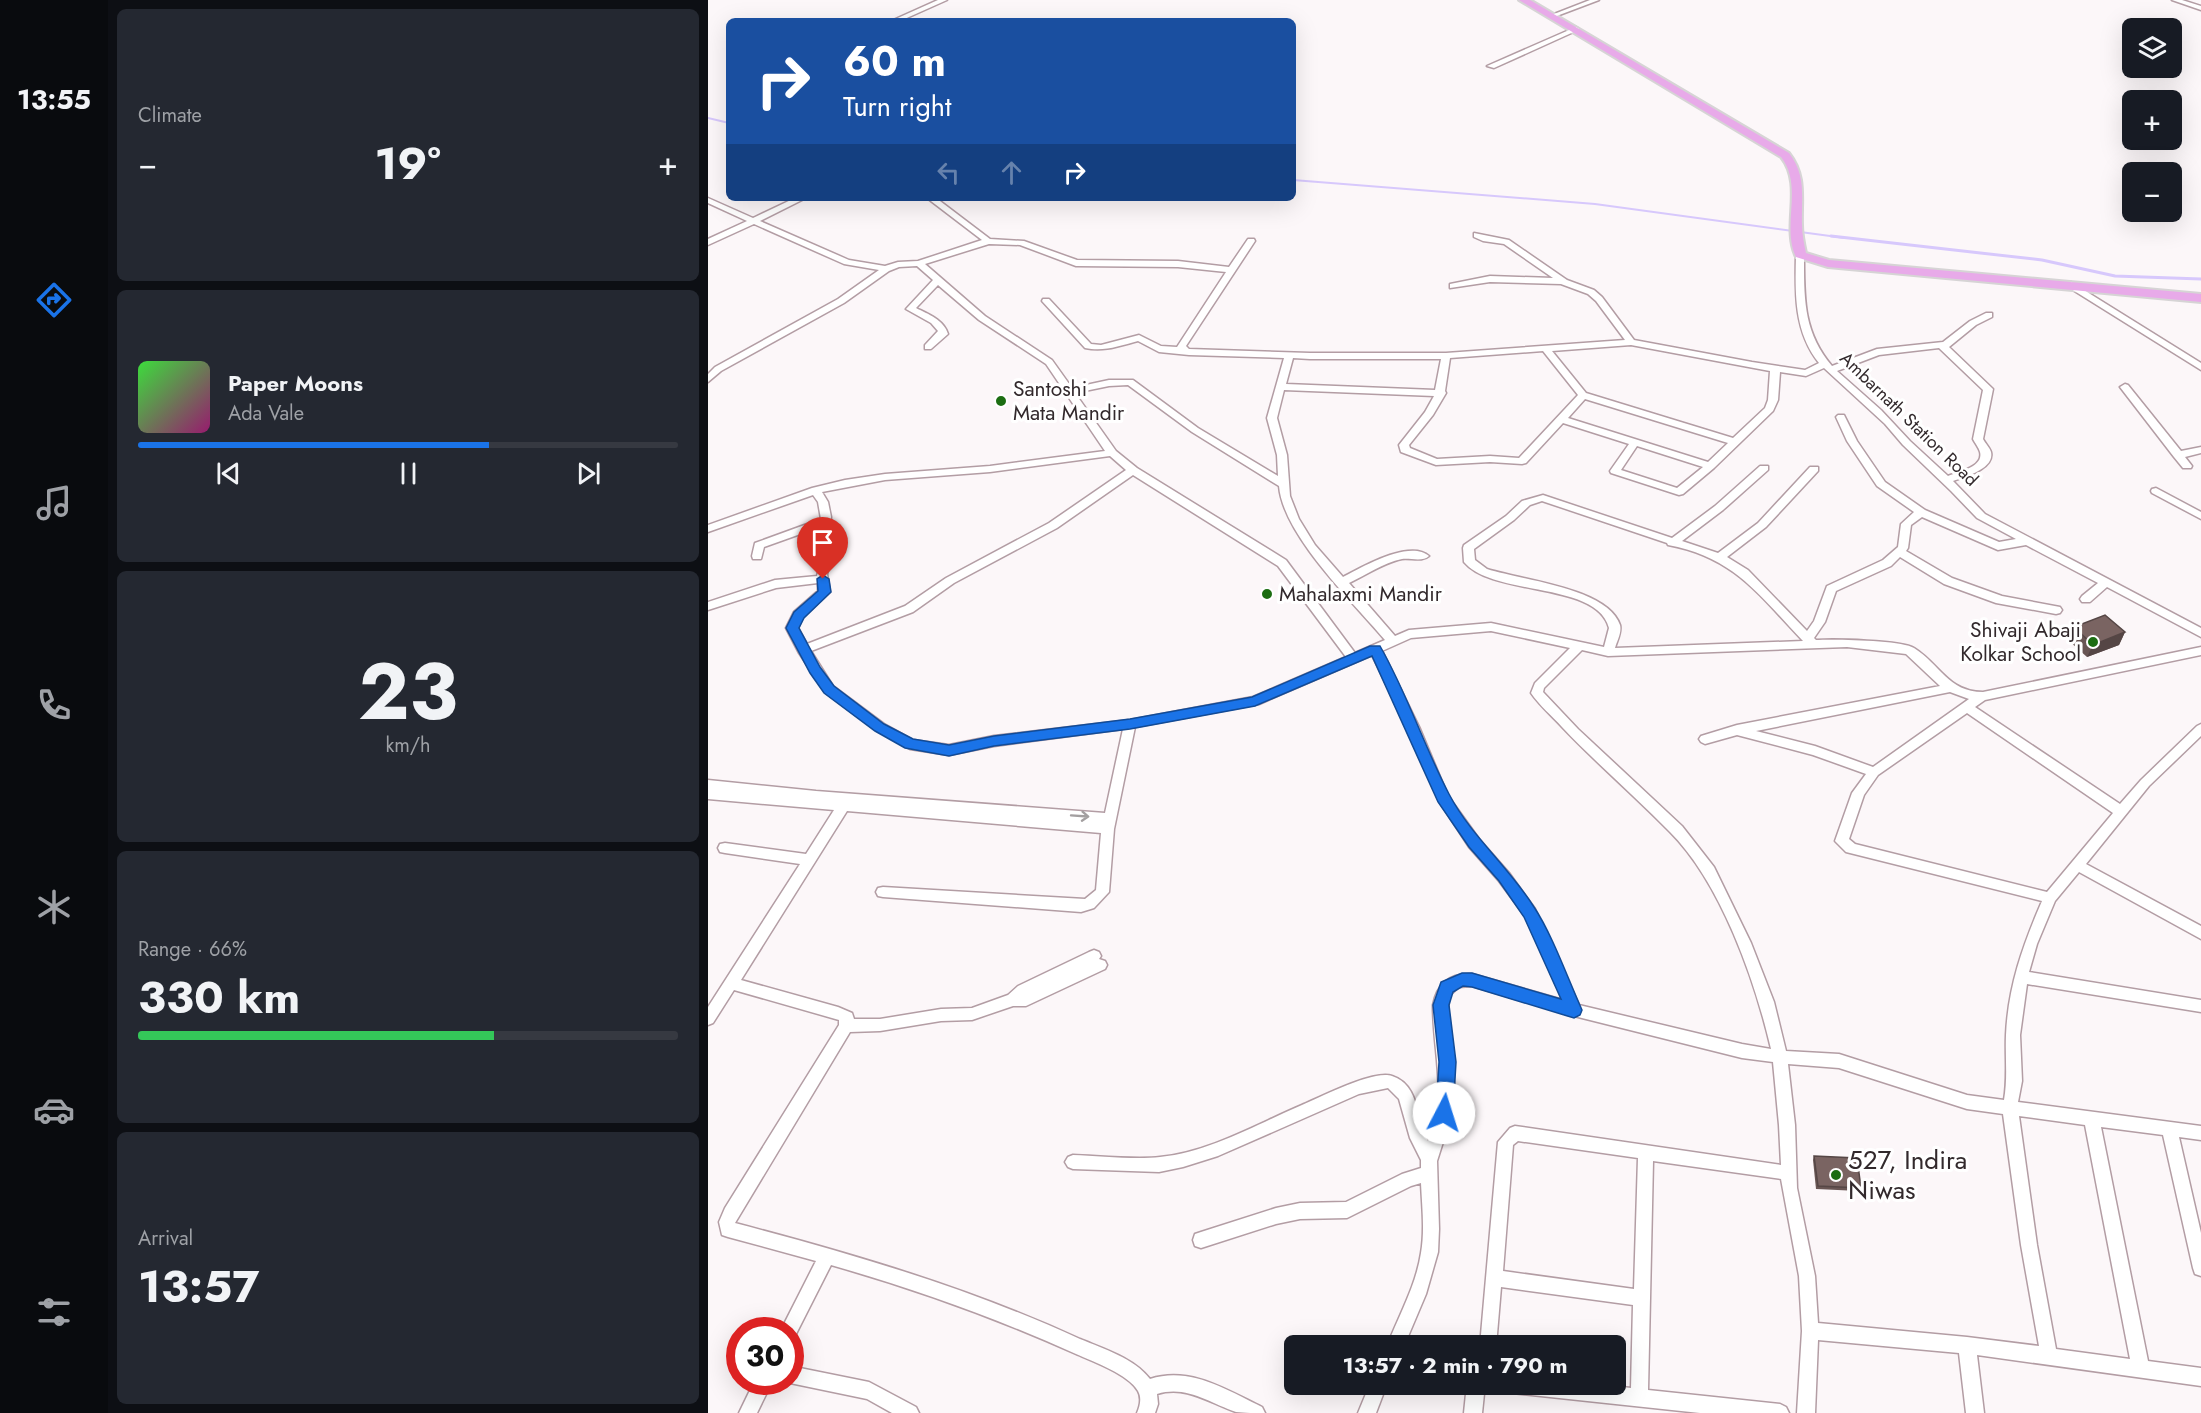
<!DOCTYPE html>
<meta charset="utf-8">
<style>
body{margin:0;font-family:Jost,sans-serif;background:#242831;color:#f1f3f6;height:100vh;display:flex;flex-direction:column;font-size:22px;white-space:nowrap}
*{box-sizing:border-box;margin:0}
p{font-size:20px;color:#9ea1a6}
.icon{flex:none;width:33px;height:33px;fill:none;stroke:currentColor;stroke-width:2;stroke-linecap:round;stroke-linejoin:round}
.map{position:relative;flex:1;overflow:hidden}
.panel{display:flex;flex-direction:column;gap:9px;padding:9px;background:#0d0f14;width:600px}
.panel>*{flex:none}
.guide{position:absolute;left:18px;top:18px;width:570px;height:183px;border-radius:9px;box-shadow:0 6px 24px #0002;background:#1a4fa0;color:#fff;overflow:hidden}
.fabs{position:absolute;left:1414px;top:18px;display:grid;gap:12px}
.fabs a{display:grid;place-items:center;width:60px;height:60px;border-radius:9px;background:#171b24;box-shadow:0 6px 24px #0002;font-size:30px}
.speed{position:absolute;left:18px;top:1317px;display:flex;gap:12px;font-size:30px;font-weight:700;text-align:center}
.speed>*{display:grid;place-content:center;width:78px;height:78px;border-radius:50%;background:#171b24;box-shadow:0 6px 24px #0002;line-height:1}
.speed .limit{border:9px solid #d22;background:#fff;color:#111}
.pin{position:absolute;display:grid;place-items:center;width:51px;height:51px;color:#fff;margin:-62px -26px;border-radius:50% 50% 50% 0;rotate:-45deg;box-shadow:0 0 6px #0007}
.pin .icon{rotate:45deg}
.me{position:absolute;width:66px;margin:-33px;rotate:5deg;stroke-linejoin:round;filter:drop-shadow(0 0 4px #0008)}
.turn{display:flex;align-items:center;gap:21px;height:126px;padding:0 18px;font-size:27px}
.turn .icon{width:78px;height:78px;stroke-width:2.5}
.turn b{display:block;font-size:42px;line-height:51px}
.lanes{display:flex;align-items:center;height:57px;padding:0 18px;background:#0003;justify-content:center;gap:30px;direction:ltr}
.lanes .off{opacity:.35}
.big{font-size:45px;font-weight:700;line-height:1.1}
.panel .card{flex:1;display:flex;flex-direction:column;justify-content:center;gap:9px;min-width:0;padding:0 21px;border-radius:9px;background:#242831}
.panel .dial{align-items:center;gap:0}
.dial b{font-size:78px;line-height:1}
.song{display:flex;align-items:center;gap:18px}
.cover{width:72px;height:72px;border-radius:9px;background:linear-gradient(135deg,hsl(120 70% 55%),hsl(320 70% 35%))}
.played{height:6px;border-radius:3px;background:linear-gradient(90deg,#1a73e8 65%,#363941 65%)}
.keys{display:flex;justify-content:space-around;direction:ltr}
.heat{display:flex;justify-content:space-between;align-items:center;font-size:33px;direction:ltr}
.charge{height:9px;border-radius:4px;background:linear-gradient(90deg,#34c759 66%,#363941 0)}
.trip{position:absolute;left:576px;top:1335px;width:342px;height:60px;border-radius:9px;background:#171b24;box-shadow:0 6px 24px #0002;font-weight:700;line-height:60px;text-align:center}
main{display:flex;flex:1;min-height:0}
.dock{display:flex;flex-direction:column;width:108px;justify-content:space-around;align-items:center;background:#090b0e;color:#9ea1a6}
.dock .icon{width:42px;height:42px}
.dock .current{color:#1a73e8}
.dock b{font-size:27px;color:#f1f3f6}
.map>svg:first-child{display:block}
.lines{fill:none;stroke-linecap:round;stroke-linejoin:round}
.stream-far1{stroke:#d7c8fc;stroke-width:2}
.stream{stroke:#d7c8fc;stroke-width:3}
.minor-casing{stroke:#b39da4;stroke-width:3}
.major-casing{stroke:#d6d4d5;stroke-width:4}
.minor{fill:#fff;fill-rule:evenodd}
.major{fill:#e8aae9;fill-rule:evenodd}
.wall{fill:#695654}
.shaded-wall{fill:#554645}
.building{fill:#7a6462;stroke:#554645;stroke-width:1.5}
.oneway{stroke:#a39fa0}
.route{fill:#1a73e8;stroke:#114b97;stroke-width:1.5}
.poi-dot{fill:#1c6d12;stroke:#fff;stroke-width:2}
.labels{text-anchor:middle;stroke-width:6;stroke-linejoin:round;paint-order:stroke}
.far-street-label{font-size:18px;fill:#32292c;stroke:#fff}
.poi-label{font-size:21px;fill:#32292c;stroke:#fff;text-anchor:start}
.near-poi-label{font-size:26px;fill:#32292c;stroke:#fff;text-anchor:start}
</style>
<main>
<nav class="dock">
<b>13:55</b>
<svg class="icon current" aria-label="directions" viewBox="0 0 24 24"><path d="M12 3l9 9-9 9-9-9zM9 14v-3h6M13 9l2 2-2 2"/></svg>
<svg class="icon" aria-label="music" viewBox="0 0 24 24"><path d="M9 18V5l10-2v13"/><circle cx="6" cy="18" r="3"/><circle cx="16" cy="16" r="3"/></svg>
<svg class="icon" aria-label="phone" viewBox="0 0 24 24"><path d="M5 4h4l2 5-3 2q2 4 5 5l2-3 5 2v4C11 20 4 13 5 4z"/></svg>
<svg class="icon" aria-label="climate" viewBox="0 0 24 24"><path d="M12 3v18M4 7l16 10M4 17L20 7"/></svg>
<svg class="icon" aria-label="car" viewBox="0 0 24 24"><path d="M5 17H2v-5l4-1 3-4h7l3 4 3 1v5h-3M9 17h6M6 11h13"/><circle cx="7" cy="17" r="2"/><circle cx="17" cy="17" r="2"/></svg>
<svg class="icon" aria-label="filters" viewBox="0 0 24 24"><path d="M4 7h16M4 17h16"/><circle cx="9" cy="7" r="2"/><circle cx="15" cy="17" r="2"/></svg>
</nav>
<section class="panel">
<div class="card"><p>Climate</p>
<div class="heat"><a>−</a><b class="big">19°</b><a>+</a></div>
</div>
<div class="card">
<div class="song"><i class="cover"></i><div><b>Paper Moons</b><p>Ada Vale</p></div></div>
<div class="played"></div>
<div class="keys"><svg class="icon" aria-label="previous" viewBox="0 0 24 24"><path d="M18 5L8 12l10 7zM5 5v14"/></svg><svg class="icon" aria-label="pause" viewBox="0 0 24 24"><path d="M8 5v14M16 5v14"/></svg><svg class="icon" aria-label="next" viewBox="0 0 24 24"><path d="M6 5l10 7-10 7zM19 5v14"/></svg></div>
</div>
<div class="card dial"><b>23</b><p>km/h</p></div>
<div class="card"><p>Range · 66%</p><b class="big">330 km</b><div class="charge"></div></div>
<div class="card"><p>Arrival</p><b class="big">13:57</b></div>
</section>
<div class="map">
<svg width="1493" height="1413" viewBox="0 0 1493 1413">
<rect width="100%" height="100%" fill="#fcf7f9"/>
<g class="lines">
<!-- stream-far1 -->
<g class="stream-far1">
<path d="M0 118 21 123"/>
<path d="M585 180 887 204 1137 238"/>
</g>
<!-- stream -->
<path class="stream" d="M1123 236 1334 260 1407 276 1493 279"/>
<!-- minor casing -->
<g class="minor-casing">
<g id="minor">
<path d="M230 0H239L192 21H183Z"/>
<path d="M882 0H891L846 17 841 16Z"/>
<path d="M1464 0H1474L1493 6V10Z"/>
<path d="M868 27 871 29 870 30 786 68 779 66Z"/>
<path d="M0 198 45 218 87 198H98L52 221 141 260 177 266 190 262 210 261 274 240 219 198H228L282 239 316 241 369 260 470 261 521 267 540 239H546L547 241 478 346 481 349 602 353H738L917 340 888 301 880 294 853 284 782 282 742 288V284L782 276 845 278 796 244 775 241 766 237V233L801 240 859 280 886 290 894 297 926 340 1044 362 1097 370 1111 363C1086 332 1087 293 1088 255L1092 252 1096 255C1096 298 1095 332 1124 366L1169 349 1235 342 1262 321 1278 313H1284V317L1268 325 1241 347 1285 389 1275 439C1277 443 1282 448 1283 452 1287 469 1256 477 1245 481L1277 514 1493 628V637L1399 587 1382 602H1374L1372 599 1374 596 1390 583 1318 545 1290 550 1214 517 1203 525 1200 548 1198 551 1244 578 1294 596 1352 607 1354 610 1352 613 1348 614 1288 603 1236 584 1192 557 1183 566 1128 591 1117 622 1106 638 1108 640C1125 639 1194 640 1206 648 1232 664 1240 692 1275 692L1493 647V655L1277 700 1267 707 1412 804 1433 780 1489 726 1493 724V736L1441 786 1378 864 1493 926V939L1371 872 1347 901 1329 944 1321 972 1493 1000V1012L1319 984 1312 1035 1314 1081 1310 1102 1493 1126V1140L1471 1137 1493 1233V1276L1487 1274 1485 1268 1455 1135 1393 1127 1440 1361 1493 1368V1386L1269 1355 1276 1413H1258L1251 1353 1110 1340 1107 1413H1089L1094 1331 1091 1276 1073 1179 945 1161 940 1390 1072 1404 1078 1407 1081 1413H992L804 1393 798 1390 796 1384H888L923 1388 925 1305 793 1287 788 1346H772L790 1142 802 1128 807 1126 1073 1165 1071 1125 1065 1062 1034 1058 866 1016 764 986 751 987 741 996 740 1016 746 1086 741 1123 729 1161 731 1229 730 1252 718 1294 696 1346H679C691 1315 708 1286 713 1253 717 1230 714 1206 713 1183L703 1186 639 1218 592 1219 568 1224 493 1248 487 1246 485 1240 487 1234 493 1232 568 1208 592 1203 638 1202 694 1174 713 1168V1160L702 1138 691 1099 680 1088 651 1094 510 1156 475 1167 451 1172 365 1169 360 1167 357 1162 360 1157 365 1155C391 1156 428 1160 452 1157 502 1152 549 1124 594 1105 612 1097 667 1069 684 1076 712 1085 708 1120 720 1141 740 1090 725 1056 725 1005 729 984 742 973 764 974L855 1000 817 916 791 881 761 847 731 801 700 729 664 655 551 704 427 727 406 829 401 892 386 908 373 912 175 897 170 896 168 892 170 888 175 887 377 899 388 890 393 833 139 811 33 980 130 1007 144 1013 146 1019H172L233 1009 264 1008 300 995 310 986 381 952 386 950 391 952 393 956 391 959 397 961 399 965 397 969 318 1006H305L264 1020 233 1021 172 1031 142 1032 27 1223C145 1254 261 1288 372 1339 396 1349 426 1358 442 1379 482 1366 519 1390 554 1407L557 1413C548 1413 536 1413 528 1412 501 1403 479 1385 449 1394L450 1404 447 1413H429C432 1406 434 1398 430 1391 420 1374 386 1362 368 1354 288 1318 207 1289 123 1265L87 1336 82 1338V1330H73L108 1261 20 1237 14 1235 11 1222 17 1208 131 1025V1020L26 990 5 1023 0 1025V1007L92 864 17 853 12 852 10 848 12 844 17 843 98 854 126 810 0 799V780L108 791 397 813 415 729 286 746 241 755 202 749 168 730 117 692 91 653 78 628 86 612 110 591V583L68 588 0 610V602L67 580 109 576 117 547 112 527 56 547 53 559H45L44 556 47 543 113 519 110 502 105 495 0 532V525L104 488 137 480 177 474 282 466 397 451 338 364 271 320 230 285 208 308C220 314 236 320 240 334L223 349H217V345L230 331 223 323 198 309 225 280 209 266 191 267 181 271 136 303 13 371 0 382V374L7 367 130 299 171 270 136 264 46 224 0 245V239L39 221 0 203ZM281 244 312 245 368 266 470 267 518 272 469 347 453 346 431 335 393 345 383 344 341 299H335L334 301 377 348C396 352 411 346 430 341L451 352 481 355 576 358 559 418 569 455 570 476 490 428 425 380H401L364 388 344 360 277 316 217 264ZM923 345 1062 371 1060 400 1057 408 1025 438 878 393 844 351ZM1231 348 1275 390 1265 439C1267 443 1271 448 1272 452 1276 467 1250 472 1240 476L1202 441 1173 410 1129 371 1171 355ZM835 351 870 395 811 458 782 456 729 459 702 448 701 445 725 415 738 393 737 391 742 358ZM585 358 602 359H733L727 390 578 384ZM1116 368 1177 424 1195 445 1243 491 1269 518 1308 539 1291 542 1217 510 1177 482 1149 441 1136 415H1130L1128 417 1139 441 1169 486 1206 512 1193 524 1190 547 1175 560 1119 586 1106 621 1099 631 1040 570 1019 557 1058 527 1110 471V467H1102L1050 523 1010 553 974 541 1015 510 1060 470V466H1052L1007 506 964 538 835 495 814 501 798 516 756 545 755 548 756 562C785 597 889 581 901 628L896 647 783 623 701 630 687 636 641 583C658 575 675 563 694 559 703 558 715 562 721 556 702 539 654 567 635 577L607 545 591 519 582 496 579 455 569 418 576 390 726 396 717 412 691 445 693 452 728 465 782 462 814 464 818 463 855 423 921 444 902 471 903 473 971 495 975 494 1006 468 1065 411 1070 400 1072 372 1098 376ZM420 385 484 432 571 486C575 535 645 602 677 640L647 653 578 560 429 468 408 451 367 393 401 386ZM877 399 1020 443 1000 462 860 418ZM929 446 995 467 969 488 913 470ZM402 456 418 470 341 523 238 578 197 606 99 644 90 628 95 617 122 592 119 574 127 547 122 529 123 517 120 502 114 492 177 480 282 472ZM425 475 570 566 638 657 545 697 422 720 286 736 241 745 205 740 176 724 125 686 103 651 205 612 246 583 349 528ZM834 501 959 543 960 545C1026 557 1051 595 1095 641L907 648C909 641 914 632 912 625 900 588 813 580 779 569L767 560 766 549 806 520 822 505ZM783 631 862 648 827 683 823 693C831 705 844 716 854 727 888 763 927 796 962 832 1013 883 1047 980 1063 1049L1034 1044 871 1005 827 909 801 873 771 839 740 796 712 729 674 651 703 638ZM1139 647 1198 654 1232 686 1029 725 993 736 991 739 993 742 997 744 1029 735 1105 755 1158 774 1144 793 1127 841 1138 852 1334 901C1315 945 1300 987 1298 1035 1297 1058 1300 1077 1296 1100L1259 1095 1131 1054 1078 1051 1066 1002 1043 943 1006 867 974 826 870 729 835 692 836 688 874 650 900 656ZM1242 692 1261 699 1165 767 1107 746 1048 731ZM1259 713 1405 813 1339 892 1147 844 1141 839 1156 795 1170 775ZM1080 1064 1131 1068 1259 1109 1295 1114 1313 1245 1331 1346 1259 1337 1110 1323 1107 1276 1089 1188 1087 1125ZM1311 1116 1377 1125 1422 1359 1348 1349 1329 1245ZM810 1141 930 1158 926 1289 795 1271 805 1145Z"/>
<path d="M1363 282 1493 363V370L1360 287V283Z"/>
<path d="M1417 384 1420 385 1473 451 1493 447V453L1477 457 1484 466 1483 468H1475L1466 457 1412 387Z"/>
<path d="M1448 488 1493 512V519L1444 493 1443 491 1444 489Z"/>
<path d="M82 1366 161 1382 208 1407 211 1413H184L159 1399 82 1383 79 1382H82Z"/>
<path d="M46 1382H64L49 1413H31Z"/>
<path d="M662 1384H679L668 1413H650Z"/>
<path d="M759 1384H777L774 1413H756Z"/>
</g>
</g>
<!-- major casing -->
<g class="major-casing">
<path id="major" d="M811 0H822L1081 153C1099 176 1093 198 1094 225 1094 234 1096 244 1098 253L1121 260 1493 294V302L1120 267 1088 257C1073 226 1096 186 1073 157Z"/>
</g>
<!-- minor -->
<use href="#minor" class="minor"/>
<!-- major -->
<use href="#major" class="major"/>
</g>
<!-- wall -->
<g class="wall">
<path d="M1366 627 1417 632 1411 645 1379 657 1360 640Z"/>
<path d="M1106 1156 1153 1188 1151 1191 1108 1189 1105 1160Z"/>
</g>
<!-- shaded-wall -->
<path class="shaded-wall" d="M1417 632 1411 645 1379 657 1385 645Z"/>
<!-- building -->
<g class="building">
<path d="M1397 615 1417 632 1385 645 1366 627Z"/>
<path d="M1106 1156 1149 1158 1153 1188 1110 1186Z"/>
</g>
<!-- one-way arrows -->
<defs><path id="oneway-shaft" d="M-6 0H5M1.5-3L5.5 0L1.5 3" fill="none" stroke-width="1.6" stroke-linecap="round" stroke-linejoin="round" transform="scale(1.5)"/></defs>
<use class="oneway" href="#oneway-shaft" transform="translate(372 816) rotate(4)"/>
<!-- route -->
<path class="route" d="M115 575 121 579 123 592 96 618 91 628 112 667 126 686 176 724 205 739 241 745 286 736 422 719 544 697 662 646H672C699 693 716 746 741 794 763 836 801 867 826 907 844 934 860 979 874 1010L872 1015 866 1018 764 987 755 986 745 992 741 1005 748 1062 745 1113 742 1119 736 1121 730 1119 728 1113 731 1062 725 1005 733 982 754 973H764L853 999 816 917 791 881 761 847 730 802 664 656 547 706 422 729 286 746 241 756 197 748 167 731 116 693 102 673 78 628 86 612 110 591 109 579Z"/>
<!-- markers -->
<g class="poi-dot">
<circle cx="293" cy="401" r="6"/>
<circle cx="559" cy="594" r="6"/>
<circle cx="1385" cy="642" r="6"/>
<circle cx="1128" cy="1175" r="6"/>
</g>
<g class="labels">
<!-- far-street labels -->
<g class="far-street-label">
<text transform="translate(1201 419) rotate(44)" y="6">Ambarnath Station Road</text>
</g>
<!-- poi labels -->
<g class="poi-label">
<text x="305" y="396">Santoshi<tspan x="305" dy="24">Mata Mandir</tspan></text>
<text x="571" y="601">Mahalaxmi Mandir</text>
<text x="1373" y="637" text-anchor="end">Shivaji Abaji<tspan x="1373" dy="24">Kolkar School</tspan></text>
</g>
<!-- near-poi labels -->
<g class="near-poi-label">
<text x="1140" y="1169">527, Indira<tspan x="1140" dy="30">Niwas</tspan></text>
</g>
</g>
</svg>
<div class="fabs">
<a><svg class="icon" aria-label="layers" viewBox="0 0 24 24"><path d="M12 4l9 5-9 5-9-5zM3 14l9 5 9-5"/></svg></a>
<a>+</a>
<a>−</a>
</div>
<div class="speed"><div class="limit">30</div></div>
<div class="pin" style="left:115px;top:579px;background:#d93025"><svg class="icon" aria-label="arrive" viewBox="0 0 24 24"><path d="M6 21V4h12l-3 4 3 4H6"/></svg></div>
<svg class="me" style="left:736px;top:1113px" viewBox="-20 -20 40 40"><circle r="19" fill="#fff"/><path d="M0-13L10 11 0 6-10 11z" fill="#1a73e8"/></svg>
<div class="trip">13:57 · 2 min · 790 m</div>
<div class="guide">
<div class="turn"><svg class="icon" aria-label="right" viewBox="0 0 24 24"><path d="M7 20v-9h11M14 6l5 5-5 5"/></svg><div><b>60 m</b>Turn right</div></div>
<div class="lanes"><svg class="icon off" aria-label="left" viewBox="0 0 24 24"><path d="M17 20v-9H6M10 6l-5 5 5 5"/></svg><svg class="icon off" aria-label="ahead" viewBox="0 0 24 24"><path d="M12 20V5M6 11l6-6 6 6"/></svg><svg class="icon" aria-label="right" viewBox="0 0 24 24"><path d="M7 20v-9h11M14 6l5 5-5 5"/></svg></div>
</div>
</div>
</main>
